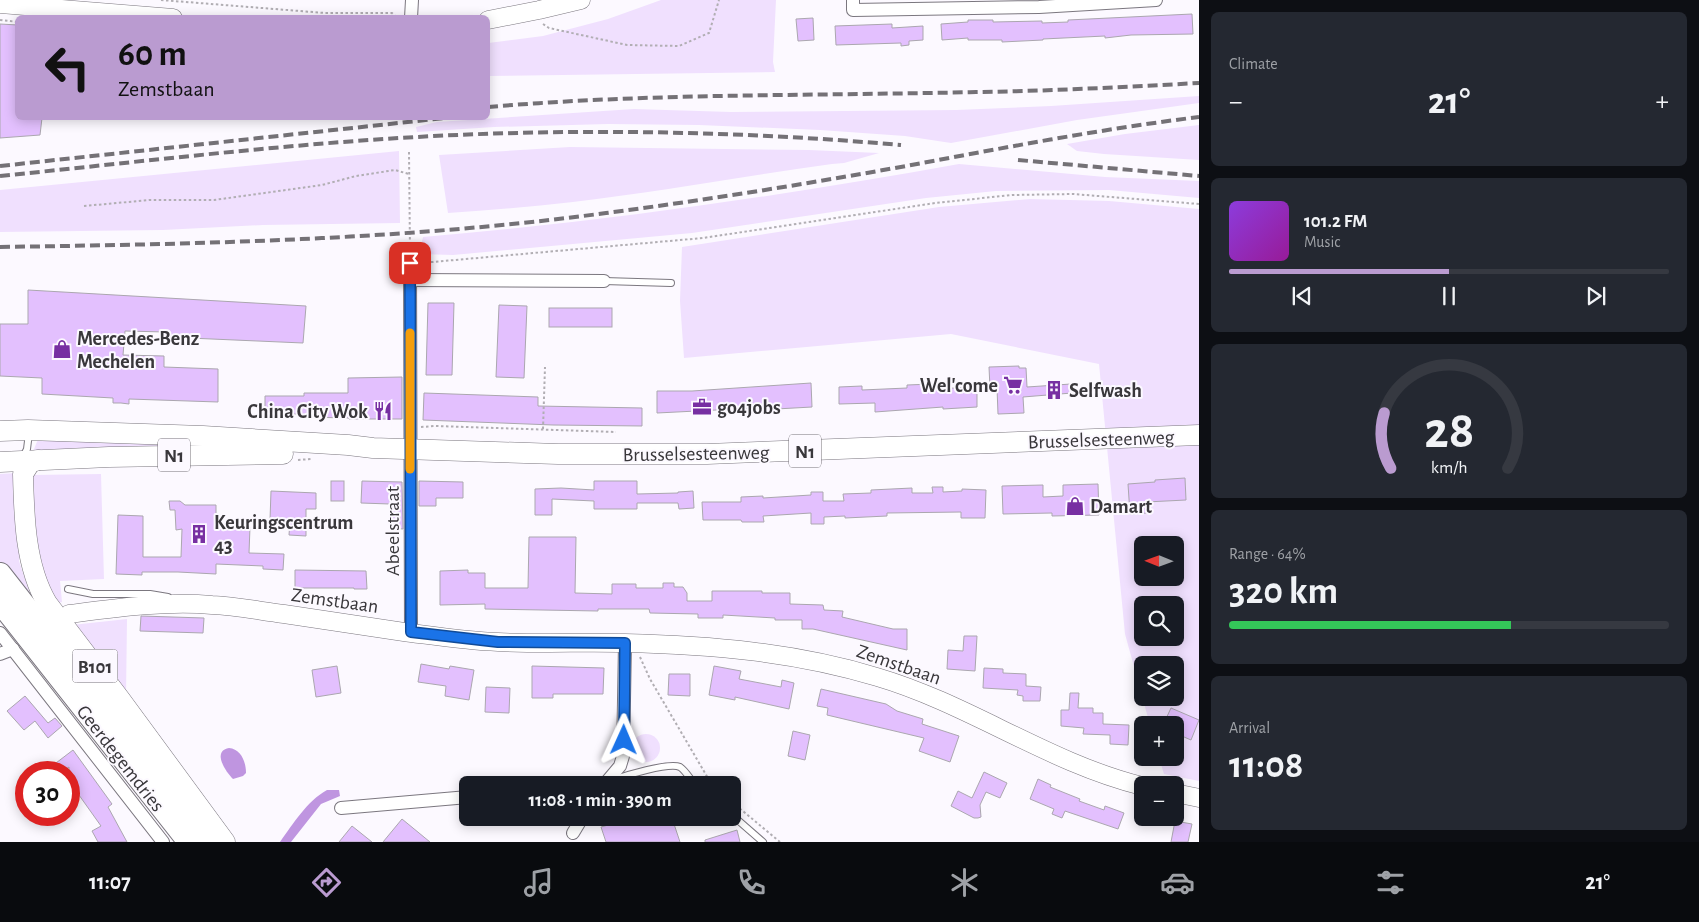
<!DOCTYPE html>
<meta charset="utf-8">
<style>
body{margin:0;font-family:"Alegreya Sans",sans-serif;background:#242831;color:#f1f3f6;height:100vh;display:flex;flex-direction:column;font-size:19px;white-space:nowrap}
*{box-sizing:border-box;margin:0}
p{font-size:16px;color:#9ea1a6}
.icon{flex:none;width:28px;height:28px;fill:none;stroke:currentColor;stroke-width:2;stroke-linecap:round;stroke-linejoin:round}
.map{position:relative;flex:1;overflow:hidden}
.details{display:flex;flex-direction:column;gap:12px;padding:12px;background:#0d0f14;width:500px}
.details>*{flex:none}
.top-card{position:absolute;left:15px;top:15px;width:475px;height:105px;border-radius:8px;box-shadow:0 2px 12px #0003;background:#ba9bd0;color:#111;overflow:hidden}
.needle{width:32px;rotate:271deg}
.buttons{position:absolute;left:1134px;top:536px;display:grid;gap:10px}
.buttons a{display:grid;place-items:center;width:50px;height:50px;border-radius:8px;background:#171b24;box-shadow:0 2px 12px #0003;font-size:25px}
.speed{position:absolute;left:15px;top:761px;display:flex;gap:10px;font-size:25px;font-weight:700;text-align:center}
.speed>*{display:grid;place-content:center;width:65px;height:65px;border-radius:50%;background:#171b24;box-shadow:0 2px 12px #0003;line-height:1}
.speed .limit{border:8px solid #d22;background:#fff;color:#111}
.pin{position:absolute;display:grid;place-items:center;width:42px;height:42px;color:#fff;margin:-21px;border-radius:10px;box-shadow:0 2px 8px #0006}
.me{position:absolute;width:55px;margin:-28px;rotate:1deg;stroke-linejoin:round;filter:drop-shadow(0 0 4px #0008)}
.turn{display:flex;align-items:center;gap:18px;height:105px;padding:0 20px;font-size:22px}
.turn .icon{width:65px;height:65px;stroke-width:2.5}
.turn b{display:block;font-size:35px;line-height:42px}
.big{font-size:38px;font-weight:600;line-height:1.1}
.details .widget{flex:1;display:flex;flex-direction:column;justify-content:center;gap:8px;min-width:0;padding:0 18px;border-radius:8px;background:#242831}
.details .dial{align-items:center;gap:0}
.dial svg{height:130px;overflow:visible;fill:none;stroke:#363941;stroke-width:7;stroke-linecap:round;text-anchor:middle}
.dial text{fill:#f1f3f6;stroke:none}
.song{display:flex;align-items:center;gap:15px}
.cover{width:60px;height:60px;border-radius:8px;background:linear-gradient(135deg,hsl(270 70% 55%),hsl(300 70% 35%))}
.played{height:5px;border-radius:2px;background:linear-gradient(90deg,#ba9bd0 50%,#363941 50%)}
.keys{display:flex;justify-content:space-around;direction:ltr}
.heat{display:flex;justify-content:space-between;align-items:center;font-size:28px;direction:ltr}
.charge{height:8px;border-radius:4px;background:linear-gradient(90deg,#34c759 64%,#363941 0)}
.trip{position:absolute;left:459px;top:776px;width:282px;height:50px;border-radius:8px;background:#171b24;box-shadow:0 2px 12px #0003;font-weight:600;line-height:50px;text-align:center}
.dock{display:flex;height:80px;justify-content:space-around;align-items:center;background:#090b0e;color:#9ea1a6}
.dock .icon{width:35px;height:35px}
.dock .active{color:#ba9bd0}
.dock b{font-size:22px;color:#f1f3f6}
main{display:flex;flex:1;min-height:0}
.map>svg:first-child{display:block}
.green{fill:#f0e0fe;fill-rule:evenodd}
.water{fill:#bf95e0}
.building{fill:#e3c0fe;stroke:#aba7af}
.lines{fill:none;stroke-linecap:round;stroke-linejoin:round}
.lane-casing{stroke:#7b777f;stroke-width:8}
.street-casing{stroke:#7b777f;stroke-width:14}
.secondary-casing{stroke:#7b777f;stroke-width:19}
.primary-casing{stroke:#7b777f;stroke-width:21}
.highway-casing{stroke:#7b777f;stroke-width:24}
.path{stroke:#b1aeb3;stroke-width:2;stroke-dasharray:2.5 2.5;stroke-linecap:butt}
.lane{stroke:#fff;stroke-width:6}
.street{stroke:#fff;stroke-width:12}
.secondary{stroke:#fff;stroke-width:18}
.primary{stroke:#fff;stroke-width:20}
.highway{stroke:#fff;stroke-width:22}
.rail{stroke:#747176;stroke-width:4;stroke-dasharray:10 5;stroke-linecap:butt}
.route-casing{stroke:#114b97;stroke-width:12}
.route{stroke:#1a73e8;stroke-width:9}
.slow{stroke:#f59e0b;stroke-width:9}
.labels{text-anchor:middle;stroke-width:4;stroke-linejoin:round;paint-order:stroke}
.shield{fill:#fcf9ff;stroke:#747176;stroke-width:1}
.shield-label{font-size:19px;font-weight:bold;fill:#39373b}
.poi-label{font-size:20px;font-weight:bold;fill:#39373b;stroke:#fcf9ff;text-anchor:start}
.street-label{font-size:20px;fill:#39373b;stroke:#fcf9ff}
</style>
<main>
<div class="map">
<svg width="1199" height="842" viewBox="0 0 1199 842">
<rect width="100%" height="100%" fill="#fcf9ff"/>
<!-- green -->
<g class="green">
<path d="M661 0H776L773 62 775 72 488 76V43L543 36 608 19Z"/>
<path d="M1199 96V103L1077 120 951 143 905 136 820 130 699 125 608 124 494 127 417 132 416 127 437 122 634 109 731 112 956 110 1051 106Z"/>
<path d="M1199 125V160L1104 154 1077 151 1067 144 1125 134Z"/>
<path d="M570 147 809 150 879 153 844 163 832 164C745 176 659 192 573 202 531 207 490 210 448 213L439 155Z"/>
<path d="M399 151 400 223 263 225 163 230 0 232V190Z"/>
<path d="M959 164 1105 177 1199 181V198L1109 190 996 191 926 198 692 233 453 255 419 254 423 237C602 222 781 196 959 164Z"/>
<path d="M1030 199 1109 201 1199 209V781L1164 774 1159 758H1175V725H1150L1125 634 1099 364 951 334 684 358 680 301 682 247 939 207ZM1142 545H1175V578H1142ZM1142 605H1175V638H1142ZM1142 665H1175V698H1142Z"/>
<path d="M39 437 213 444 216 448 32 454Z"/>
<path d="M16 473 22 528 19 561 29 591 39 609 0 563V474Z"/>
<path d="M101 474 104 579 60 581 62 602 55 604 39 569 28 483 33 475Z"/>
<path d="M127 619 126 694 72 625Z"/>
<circle cx="646" cy="748" r="14"/>
</g>
<!-- water -->
<g class="water">
<path d="M229 748C241 749 246 762 246 773L243 776 233 779C225 771 212 751 229 748Z"/>
<path d="M327 790H339L340 796 321 804 291 842H280C293 824 307 801 327 790Z"/>
</g>
<!-- building -->
<g class="building">
<path d="M1192 14 1193 34 1131 35 1105 38V36L1043 39V40L1002 42V40H968V38L942 40 941 24 968 22V20H993V22L1042 21V23L1068 22V20Z"/>
<path d="M813 18 814 40 798 41 796 19Z"/>
<path d="M0 24 18 25V118H42L40 135 0 138Z"/>
<path d="M892 24V28L923 26V40L909 41V45L901 46V43L836 45 835 26Z"/>
<path d="M28 290 306 306 303 343 166 337 165 332 125 331 123 355 164 356V367L218 369V402L129 399V404L121 403H113V398L42 394V378L0 376V324H28Z"/>
<path d="M428 303H454L452 375H426Z"/>
<path d="M499 305 527 306 524 378 496 377Z"/>
<rect x="549" y="308" width="63" height="19"/>
<path d="M1019 366V368H1026L1027 387 1071 384 1072 393 1023 397 1024 413 998 414 997 388H990L989 367Z"/>
<path d="M402 377V419H349V418L303 417V414H265V396H304V393H348V378Z"/>
<path d="M811 383 812 407 776 409V407L657 413V391H692Z"/>
<path d="M932 384 933 389 977 387V407L943 409V407L875 412V403L839 404V387L862 386V390L907 388V385Z"/>
<path d="M424 393 538 397V406L642 408V426L553 425 423 420Z"/>
<path d="M1185 478 1186 500 1146 502 1147 513 1130 514 1128 484 1155 482V480Z"/>
<rect x="331" y="481" width="13" height="20"/>
<path d="M362 481 402 482 403 529 390 528V504L361 503Z"/>
<path d="M419 481 463 482V498H436V506H419Z"/>
<path d="M594 481H637V494L678 493V492L693 491 694 508 679 509 678 503H637V509H594V501L552 499V515H535V489L561 488 594 490Z"/>
<path d="M1098 484 1099 515 1052 516V513L1003 514 1002 486 1043 485V497L1063 496V485Z"/>
<path d="M932 487H943V492L962 491V489L986 490 985 518H961V512L887 513V516L845 518V516L824 517V524H811V513L763 516 764 522H742L741 520H703L702 502H741V497L763 496V498L811 495V492H823V501H844L843 494 871 493V490L912 488V493H933Z"/>
<path d="M271 491 316 493V509H306V536L289 535 290 521 270 520Z"/>
<path d="M169 501H180L185 505H216V527H250L249 553 284 554 283 570 263 569V566L216 564V574L178 572H142V575L116 574 118 515 143 516V557H181L182 529 176 530 175 510H170Z"/>
<path d="M529 537H576L575 593 612 594V584H636V588H663V583H674V587H683L687 593V601H712V591H762V593H790V604L823 605 824 610 843 611 842 617 893 629H907V650L813 629H802V620H775V618L723 615V618H698V614L650 613 649 609H598V611L485 609V604L440 605V571L468 570V573H485V588H528Z"/>
<path d="M295 570 366 571 367 589H354V588H295Z"/>
<path d="M141 616 204 618 203 633 140 631Z"/>
<path d="M964 636H977L975 671 947 669 948 650 963 651Z"/>
<path d="M421 664 449 669 450 666 474 670 469 700 445 696 446 686 418 682Z"/>
<path d="M337 666 341 693 316 697 312 670Z"/>
<path d="M532 666 604 668 603 694H553V698H532Z"/>
<path d="M714 666 741 671 739 679 781 687 782 680 794 683 789 709 735 697V700L709 695Z"/>
<path d="M984 668 1003 669V673L1026 674V686L1041 687 1040 701H1023V696L1017 695 1018 690 983 688Z"/>
<path d="M669 674H690V696L668 695Z"/>
<path d="M486 687 510 688 509 713 485 712Z"/>
<path d="M821 689 886 704 897 711 923 719 922 724 959 736 950 762 919 751 924 738 827 715 828 708 817 706Z"/>
<path d="M1070 693H1079L1078 708H1093V713H1103V724L1129 725 1128 745 1110 744V735L1083 734 1084 728 1061 726V710H1069Z"/>
<path d="M25 696 48 723 55 718 62 726 48 738 35 721 24 730 7 711Z"/>
<path d="M1171 708 1199 720 1191 740 1175 733V725H1163Z"/>
<path d="M793 731 810 735 805 760 788 756Z"/>
<path d="M73 750 112 804 108 807 127 842H98L92 831 101 826 69 781V767L62 772 56 763Z"/>
<path d="M984 772 1007 783 1000 798 986 792 980 805 981 817 978 818H974L951 806 958 791 972 798Z"/>
<path d="M1038 779 1051 785 1050 787 1080 799 1079 801 1104 810 1105 806 1124 813 1118 829 1065 811 1062 818 1052 814 1054 809 1030 799Z"/>
<path d="M633 818H672L680 842H606L601 827Z"/>
<path d="M402 819 430 842H383Z"/>
<path d="M1175 821 1192 824 1188 842H1171Z"/>
<path d="M352 826 372 842H339Z"/>
<path d="M737 830 740 842H705V840Z"/>
</g>
<g class="lines">
<!-- lane casing -->
<g class="lane-casing">
<g id="lane">
<path d="M604 281 671 283"/>
<path d="M23 457 27 449 29 433"/>
<path d="M68 589 93 594H150L168 597"/>
<path d="M612 780C624 776 669 762 680 767 686 771 690 779 695 785"/>
<path d="M732 815 763 842"/>
</g>
</g>
<!-- street casing -->
<g class="street-casing">
<g id="street">
<path d="M853 0V10L1039 7 1156 0"/>
<path d="M411 18 412 0"/>
<path d="M410 263 411 633"/>
<path d="M410 280 604 281"/>
<path d="M0 633 163 842"/>
<path d="M0 654 13 649"/>
<path d="M604 785 620 766 623 756 625 643"/>
<path d="M341 808 468 797"/>
<path d="M573 833 582 818"/>
</g>
</g>
<!-- secondary casing -->
<g class="secondary-casing">
<g id="secondary">
<path d="M0 4 173 18"/>
<path d="M488 20 539 10 581 0"/>
<path d="M69 614C116 608 165 601 212 605 236 606 260 611 284 614 324 620 364 626 404 632 435 636 466 641 498 642 540 644 583 642 625 643 710 645 795 652 877 677 969 704 1049 763 1142 786"/>
<path d="M1175 793 1199 798"/>
</g>
</g>
<!-- primary casing -->
<g class="primary-casing">
<g id="primary">
<path d="M0 431 28 430 203 436 348 445 373 448 558 454H707L1199 435"/>
<path d="M38 460 30 463 23 474C24 516 25 566 47 603L120 699 225 842"/>
<path d="M0 462 109 457 283 454"/>
</g>
</g>
<!-- highway casing -->
<g class="highway-casing">
<g id="highway">
<path d="M0 574 210 842"/>
<path d="M0 602 189 842"/>
</g>
</g>
<!-- path -->
<g class="path">
<path d="M161 0 325 13H392L397 18"/>
<path d="M0 20 18 22"/>
<path d="M543 24 549 28 627 45 679 46 709 33 719 0"/>
<path d="M409 152 410 252"/>
<path d="M84 206 150 200H214L322 185 356 176 395 170 409 174"/>
<path d="M421 263 703 238 935 203 1012 195 1073 194 1199 204"/>
<path d="M421 427 435 426 616 432"/>
<path d="M543 429 545 367"/>
<path d="M298 460 311 459"/>
<path d="M640 657 650 679 712 785"/>
<path d="M732 802 780 842"/>
</g>
<!-- lane -->
<use href="#lane" class="lane"/>
<!-- street -->
<use href="#street" class="street"/>
<!-- secondary -->
<use href="#secondary" class="secondary"/>
<!-- primary -->
<use href="#primary" class="primary"/>
<!-- highway -->
<use href="#highway" class="highway"/>
<!-- rail -->
<g class="rail">
<path d="M488 107C650 93 813 96 976 92 1050 91 1125 87 1199 83"/>
<path d="M1018 160 1199 176"/>
<path d="M0 166 445 118"/>
<path d="M0 176C138 162 277 145 416 137 577 128 740 131 901 145"/>
<path d="M0 247C202 244 405 240 606 213 706 200 806 184 906 166 1003 148 1101 129 1199 117"/>
</g>
</g>
<g class="lines">
<!-- route casing -->
<g class="route-casing">
<path id="route" d="M410 263 411 632 498 642 625 643 624 740"/>
</g>
<!-- route -->
<use href="#route" class="route"/>
<!-- slow -->
<path class="slow" d="M410 333V469"/>
</g>
<!-- icons -->
<defs>
<g id="shop-bare" transform="scale(1.5)"><path d="M-5-2.5h2.3a2.7 3.5 0 0 1 5.4 0H5L5.5 6h-11ZM-1.5-2.5h3a1.5 2.3 0 0 0-3 0Z" fill="#772fa2" stroke="#fcf9ff" stroke-width="2.5" paint-order="stroke"/></g>
<g id="supermarket-bare" transform="scale(1.5)"><path d="M-6-5.5h2.5l.6 2H6L4.5 2H-2.5L-4.4-4H-6ZM-1.5 3.2a1.3 1.3 0 1 0 .1 0ZM3 3.2a1.3 1.3 0 1 0 .1 0Z" fill="#772fa2" stroke="#fcf9ff" stroke-width="2.5" paint-order="stroke"/></g>
<g id="building-bare" transform="scale(1.5)"><path d="M-4-6H4V6H1V3H-1V6H-4ZM-2.5-4.3h1.7v1.8h-1.7ZM.8-4.3h1.7v1.8H.8ZM-2.5-1h1.7V.8h-1.7ZM.8-1h1.7V.8H.8Z" fill="#772fa2" stroke="#fcf9ff" stroke-width="2.5" paint-order="stroke"/></g>
<g id="office-bare" transform="scale(1.5)"><path d="M-6-3h4V-5.5h4V-3h4V5H-6ZM-1-4.5V-3h2v-1.5ZM-6 0V1H6V0Z" fill="#772fa2" stroke="#fcf9ff" stroke-width="2.5" paint-order="stroke"/></g>
<g id="restaurant-bare" transform="scale(1.5)"><path d="M-5-6h1v4h1v-4h1v4h1v-4h1v5L-1.5 .5V6h-2V.5L-5-1ZM5-6V6H3V1.5H1.5Q1.5-4 5-6Z" fill="#772fa2" stroke="#fcf9ff" stroke-width="2.5" paint-order="stroke"/></g>
</defs>
<g fill-rule="evenodd">
<use href="#shop-bare" x="62" y="349"/>
<use href="#supermarket-bare" x="1013" y="385"/>
<use href="#building-bare" x="1054" y="390"/>
<use href="#office-bare" x="702" y="407"/>
<use href="#restaurant-bare" x="383" y="411"/>
<use href="#shop-bare" x="1075" y="506"/>
<use href="#building-bare" x="199" y="534"/>
</g>
<g class="labels">
<!-- shield labels -->
<g class="shield">
<rect x="789" y="434.5" width="32" height="33" rx="4"/>
<rect x="158" y="438.5" width="32" height="33" rx="4"/>
<rect x="72.5" y="649.5" width="45" height="33" rx="4"/>
</g>
<g class="shield-label">
<text x="805" y="458">N1</text>
<text x="174" y="462">N1</text>
<text x="95" y="673">B101</text>
</g>
<!-- poi labels -->
<g class="poi-label">
<text x="77" y="345">Mercedes-Benz<tspan x="77" dy="23">Mechelen</tspan></text>
<text x="998" y="392" text-anchor="end">Wel'come</text>
<text x="1069" y="397">Selfwash</text>
<text x="717" y="414">go4jobs</text>
<text x="368" y="418" text-anchor="end">China City Wok</text>
<text x="1090" y="513">Damart</text>
<text x="214" y="529">Keuringscentrum<tspan x="214" dy="23">43</tspan></text>
</g>
<!-- street labels -->
<g class="street-label">
<text transform="translate(1101 439) rotate(-2)" y="7">Brusselsesteenweg</text>
<text transform="translate(696 453) rotate(-1)" y="7">Brusselsesteenweg</text>
<text transform="translate(392 531) rotate(-90)" y="7">Abeelstraat</text>
<text transform="translate(335 600) rotate(8)" y="7">Zemstbaan</text>
<text transform="translate(899 664) rotate(19)" y="7">Zemstbaan</text>
<text transform="translate(121 758) rotate(52)" y="7">Geerdegemdries</text>
</g>
</g>
</svg>
<div class="buttons">
<a><svg class="needle" viewBox="-14 -14 28 28"><path d="M0-13l5 13h-10z" fill="#e53935"/><path d="M0 13l5-13h-10z" fill="#9ea1a6"/></svg></a>
<a><svg class="icon" aria-label="search" viewBox="0 0 24 24"><circle cx="10" cy="10" r="6"/><path d="M15 15l6 6"/></svg></a>
<a><svg class="icon" aria-label="layers" viewBox="0 0 24 24"><path d="M12 4l9 5-9 5-9-5zM3 14l9 5 9-5"/></svg></a>
<a>+</a>
<a>−</a>
</div>
<div class="speed"><div class="limit">30</div></div>
<div class="pin" style="left:410px;top:263px;background:#d93025"><svg class="icon" aria-label="arrive" viewBox="0 0 24 24"><path d="M6 21V4h12l-3 4 3 4H6"/></svg></div>
<svg class="me" style="left:624px;top:740px" viewBox="-20 -20 40 40"><path d="M0-17L14 15 0 8-14 15z" fill="#1a73e8" stroke="#fff" stroke-width="4"/></svg>
<div class="trip">11:08 · 1 min · 390 m</div>
<div class="top-card">
<div class="turn"><svg class="icon" aria-label="left" viewBox="0 0 24 24"><path d="M17 20v-9H6M10 6l-5 5 5 5"/></svg><div><b>60 m</b>Zemstbaan</div></div>
</div>
</div>
<section class="details">
<div class="widget"><p>Climate</p>
<div class="heat"><a>−</a><b class="big">21°</b><a>+</a></div>
</div>
<div class="widget">
<div class="song"><i class="cover"></i><div><b>101.2 FM</b><p>Music</p></div></div>
<div class="played"></div>
<div class="keys"><svg class="icon" aria-label="previous" viewBox="0 0 24 24"><path d="M18 5L8 12l10 7zM5 5v14"/></svg><svg class="icon" aria-label="pause" viewBox="0 0 24 24"><path d="M8 5v14M16 5v14"/></svg><svg class="icon" aria-label="next" viewBox="0 0 24 24"><path d="M6 5l10 7-10 7zM19 5v14"/></svg></div>
</div>
<div class="widget dial"><svg viewBox="0 0 100 80">
<path d="M14 69A42 42 0 1 1 86 69"/>
<path d="M14 69A42 42 0 0 1 10 35" stroke="#ba9bd0"/>
<text x="50" y="56" font-size="32" font-weight="700">28</text>
<text x="50" y="72" font-size="11">km/h</text>
</svg></div>
<div class="widget"><p>Range · 64%</p><b class="big">320 km</b><div class="charge"></div></div>
<div class="widget"><p>Arrival</p><b class="big">11:08</b></div>
</section>
</main>
<nav class="dock">
<b>11:07</b>
<svg class="icon active" aria-label="directions" viewBox="0 0 24 24"><path d="M12 3l9 9-9 9-9-9zM9 14v-3h6M13 9l2 2-2 2"/></svg>
<svg class="icon" aria-label="music" viewBox="0 0 24 24"><path d="M9 18V5l10-2v13"/><circle cx="6" cy="18" r="3"/><circle cx="16" cy="16" r="3"/></svg>
<svg class="icon" aria-label="phone" viewBox="0 0 24 24"><path d="M5 4h4l2 5-3 2q2 4 5 5l2-3 5 2v4C11 20 4 13 5 4z"/></svg>
<svg class="icon" aria-label="climate" viewBox="0 0 24 24"><path d="M12 3v18M4 7l16 10M4 17L20 7"/></svg>
<svg class="icon" aria-label="car" viewBox="0 0 24 24"><path d="M5 17H2v-5l4-1 3-4h7l3 4 3 1v5h-3M9 17h6M6 11h13"/><circle cx="7" cy="17" r="2"/><circle cx="17" cy="17" r="2"/></svg>
<svg class="icon" aria-label="filters" viewBox="0 0 24 24"><path d="M4 7h16M4 17h16"/><circle cx="9" cy="7" r="2"/><circle cx="15" cy="17" r="2"/></svg>
<b>21°</b>
</nav>
